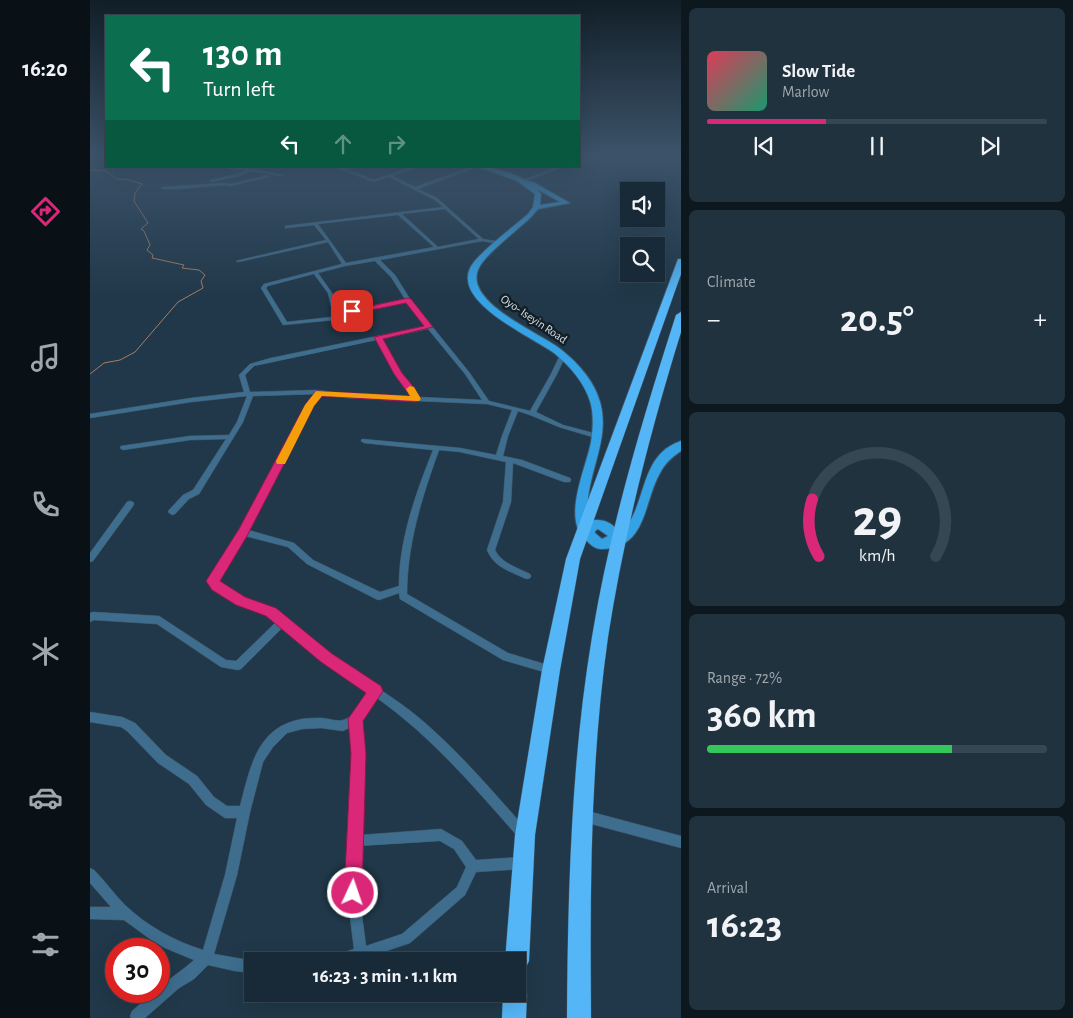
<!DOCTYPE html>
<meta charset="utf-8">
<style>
body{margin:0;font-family:"Alegreya Sans",sans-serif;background:#21323f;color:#f1f3f6;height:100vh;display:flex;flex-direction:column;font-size:19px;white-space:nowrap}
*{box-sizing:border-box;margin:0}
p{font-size:16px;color:#9fa7ad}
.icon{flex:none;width:28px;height:28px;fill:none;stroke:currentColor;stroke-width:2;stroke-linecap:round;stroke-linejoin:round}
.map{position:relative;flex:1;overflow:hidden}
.details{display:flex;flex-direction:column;gap:8px;padding:8px;background:#0d171e;width:392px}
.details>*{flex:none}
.hud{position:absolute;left:15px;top:15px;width:475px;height:152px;border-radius:0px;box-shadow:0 5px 20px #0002,0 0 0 1px #364652;background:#0b6e4f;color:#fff;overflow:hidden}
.controls{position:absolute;left:530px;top:182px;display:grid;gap:10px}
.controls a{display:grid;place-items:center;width:45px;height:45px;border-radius:0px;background:#182a37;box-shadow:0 5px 20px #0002,0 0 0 1px #364652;font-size:25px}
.speed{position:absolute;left:15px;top:938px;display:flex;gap:10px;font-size:25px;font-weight:700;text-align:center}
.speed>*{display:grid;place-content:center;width:65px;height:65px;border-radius:50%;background:#182a37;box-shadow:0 5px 20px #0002,0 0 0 1px #364652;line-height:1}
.speed .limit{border:8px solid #d22;background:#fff;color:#111}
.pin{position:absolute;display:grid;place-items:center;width:42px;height:42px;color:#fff;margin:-21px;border-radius:10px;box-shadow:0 2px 8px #0006}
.me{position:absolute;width:55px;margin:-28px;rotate:3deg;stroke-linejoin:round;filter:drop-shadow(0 0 4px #0008)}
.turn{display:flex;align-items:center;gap:18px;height:105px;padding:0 15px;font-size:22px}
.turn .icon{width:65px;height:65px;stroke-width:2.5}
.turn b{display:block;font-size:35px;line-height:42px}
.lanes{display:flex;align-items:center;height:48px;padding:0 15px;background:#0003;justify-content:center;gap:25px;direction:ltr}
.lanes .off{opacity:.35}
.big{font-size:38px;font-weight:700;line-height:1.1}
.details .widget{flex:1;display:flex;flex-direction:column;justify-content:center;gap:8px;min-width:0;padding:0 18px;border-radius:8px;background:#21323f}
.details .dial{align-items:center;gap:0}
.dial svg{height:130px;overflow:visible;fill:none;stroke:#364652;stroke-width:7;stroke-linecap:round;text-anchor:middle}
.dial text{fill:#f1f3f6;stroke:none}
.song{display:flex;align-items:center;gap:15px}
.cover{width:60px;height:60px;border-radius:8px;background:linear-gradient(135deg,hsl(350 70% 55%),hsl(160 70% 35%))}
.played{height:5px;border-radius:2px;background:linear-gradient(90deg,#db2777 35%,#364652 35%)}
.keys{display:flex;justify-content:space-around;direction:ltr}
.heat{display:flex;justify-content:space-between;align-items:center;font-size:28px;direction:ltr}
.charge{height:8px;border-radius:4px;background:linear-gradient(90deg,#34c759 72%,#364652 0)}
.trip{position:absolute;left:154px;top:952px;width:282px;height:50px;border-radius:0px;background:#182a37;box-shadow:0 5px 20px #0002,0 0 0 1px #364652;font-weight:700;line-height:50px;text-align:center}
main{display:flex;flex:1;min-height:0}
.dock{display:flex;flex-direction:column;width:90px;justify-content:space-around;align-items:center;background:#0a1116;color:#9fa7ad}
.dock .icon{width:35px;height:35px}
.dock .selected{color:#db2777}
.dock b{font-size:22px;color:#f1f3f6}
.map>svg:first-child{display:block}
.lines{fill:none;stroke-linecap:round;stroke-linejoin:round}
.stream{stroke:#a87d65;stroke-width:1}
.street-casing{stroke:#405666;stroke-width:1}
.primary-casing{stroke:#405666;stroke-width:2}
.highway-casing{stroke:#405666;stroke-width:1}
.street{fill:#3e6d8e;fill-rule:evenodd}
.primary{fill:#35a2e6;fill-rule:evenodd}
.highway{fill:#55b6f7;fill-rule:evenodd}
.route{fill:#db2777;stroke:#8e194d}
.slow{fill:#f59e0b}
.labels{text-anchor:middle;stroke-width:5;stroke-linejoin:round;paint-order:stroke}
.far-street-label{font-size:12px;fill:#d2e0eb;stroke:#131e25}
</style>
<main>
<nav class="dock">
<b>16:20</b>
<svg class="icon selected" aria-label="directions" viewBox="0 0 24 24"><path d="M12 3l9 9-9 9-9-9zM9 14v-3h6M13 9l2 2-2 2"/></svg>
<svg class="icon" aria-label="music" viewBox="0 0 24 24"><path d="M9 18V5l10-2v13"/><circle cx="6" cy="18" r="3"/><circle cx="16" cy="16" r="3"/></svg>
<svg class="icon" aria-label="phone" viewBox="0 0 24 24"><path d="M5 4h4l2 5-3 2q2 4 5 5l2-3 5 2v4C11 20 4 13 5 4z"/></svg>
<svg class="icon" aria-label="climate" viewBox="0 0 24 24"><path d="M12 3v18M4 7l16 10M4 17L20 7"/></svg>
<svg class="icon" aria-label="car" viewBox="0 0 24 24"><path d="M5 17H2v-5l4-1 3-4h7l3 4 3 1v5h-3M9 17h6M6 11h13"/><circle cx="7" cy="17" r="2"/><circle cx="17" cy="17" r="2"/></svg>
<svg class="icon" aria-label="filters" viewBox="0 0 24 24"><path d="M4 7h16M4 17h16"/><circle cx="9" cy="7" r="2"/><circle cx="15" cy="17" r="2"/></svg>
</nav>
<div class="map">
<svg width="591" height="1018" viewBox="0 0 591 1018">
<rect width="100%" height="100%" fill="#203849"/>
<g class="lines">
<!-- stream -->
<path class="stream" d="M0 170 16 171 27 179 40 180 52 184 45 193 44 201 58 223 51 229 54 231 60 245 57 250 63 255 62 258 94 265 92 268 109 270 115 275 111 281 113 288 88 302 45 352 30 360 14 363 0 374"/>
<!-- street casing -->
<g class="street-casing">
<g id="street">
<path d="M508 155H512L489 164V162Z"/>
<path d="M117 166 164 169 193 175 191 176 161 171 149 176 121 182 120 180 147 174 156 170Z"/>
<path d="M241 166H247L252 168 268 166 256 169 284 180 324 166H330L303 176 325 187 384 166H390L328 189 347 198 393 239 410 242V244L392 241 290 260 305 275 320 299 379 372 399 401 440 411 461 374 469 357 472 355 474 356 475 357 467 374 446 412 473 425 511 435 512 437 509 439 469 427 440 415 428 411 418 436 413 456 432 460 480 478 481 480 480 482H474L423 463 421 502 405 550C411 563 428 568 440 574L441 576 440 578 437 579 434 578C419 571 404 567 397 550L413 502 416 462 370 452 349 450C332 497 317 544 317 594L418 653 461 666 464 667 466 670 464 673 461 674 413 660 310 599 309 593 289 600 286 599 217 564 198 547 155 536 127 580C142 597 166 599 185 610 203 624 220 640 238 654 270 678 304 696 334 722 372 755 404 793 437 830L439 834 437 838 433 840 429 838C385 788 342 737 287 698L271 720 273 754 271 835 351 829 372 841 386 860 432 857 436 859 438 863 436 867 432 869 386 872 375 895 320 943 276 958 271 961H242L243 956 264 949 257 893 263 754 261 727 253 731 231 728 212 729 197 733 183 747 173 762 160 812 147 875 124 954 164 961H162V973L145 971 118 965 104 979 89 988 55 1018H41L40 1016 42 1011 65 991H69V988C80 978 93 970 104 960L75 948 60 939 34 920 0 919V907H21L0 883V868L4 870C15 881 24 894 35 905 57 926 84 941 113 950L135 875 147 818H135L116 805 99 784 68 763 37 731 31 727 0 722V712L32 717 45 723 76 755 107 776 124 797 137 806H150C160 769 166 727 212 719 218 718 225 718 231 718 238 718 247 722 253 720 265 717 272 702 279 693L232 660 193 627 151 669 148 670 131 667 67 624 4 620 0 622V613L3 612 69 616 136 660 146 661 186 622C181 617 176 613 170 610 152 602 130 600 119 581L121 575 150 530 217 405 226 394 163 396 153 422 109 494 99 499 85 514 82 515 78 512 79 510 93 495 103 490 136 439 100 440 33 450 30 448 31 446 100 436 139 435 147 422 157 396 101 402 0 418V414L101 398 154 392 149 375 160 364 181 358 336 326 317 302 262 312 243 320 193 325 171 288 174 284 252 264 238 242 148 262 146 261 236 240 224 225 196 228H195V226L353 207 345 200 299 177 284 182ZM355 209 389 239 348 247 312 214ZM308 215 344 247 256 263 228 224ZM285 261 301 277 315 299 256 311 245 304 242 293 228 273 255 266ZM224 274 238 293 241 306 252 313 242 317 197 322 176 288 178 286ZM338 329 375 374 392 400 328 397 321 385 311 373 292 339ZM287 340 305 374 316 387 322 397 258 394 226 390 160 392 155 375 164 366ZM232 395 258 398 397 404 422 410 412 436 406 455 370 448 272 439 271 441 274 443 343 450C326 493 309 539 309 586L290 592 223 560 204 543 158 530 223 406ZM350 841 364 849 376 867 367 887 312 934 276 946 269 893 270 846Z"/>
<path d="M470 166H476L436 181 433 180Z"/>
<path d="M179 175 180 177 140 186 134 185 89 189H73L71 188 73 187 134 183 140 184Z"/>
<path d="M40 501 43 502 44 504 43 506 3 561 0 562V553L37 502Z"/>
<path d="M494 810 591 836V848L494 822 490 820 488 816 490 812Z"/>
</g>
</g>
<!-- primary casing -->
<g class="primary-casing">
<path id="primary" d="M385 166C399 166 412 171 425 175 431 178 436 182 443 182L480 203 448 209 442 216C430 228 397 253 390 266 369 300 448 332 469 348 486 361 504 380 510 402 522 443 491 481 499 521 512 518 522 522 530 533 558 510 547 455 591 441V451C582 457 575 463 570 473 553 503 557 549 511 549 506 549 502 546 498 542 470 522 496 469 501 442 503 429 504 414 500 401 494 382 479 365 464 353 441 336 354 299 384 262 397 246 422 228 438 214L443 207 445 194 427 181ZM447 189 470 202 450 205 451 194ZM508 529 518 536 512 539 505 533V531Z"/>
</g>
<!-- highway casing -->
<g class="highway-casing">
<g id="highway">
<path d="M588 259H591V274L490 559 470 670 445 835 439 961 435 969 428 973V961H415L425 835 452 670 476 559Z"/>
<path d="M591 312V332C560 432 534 534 518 637 500 763 500 891 501 1018H477C478 891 481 763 502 637 520 527 552 421 586 315Z"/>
<path d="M428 983 434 985 437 994 436 1018H412L413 994H428Z"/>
</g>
</g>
<!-- street -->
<use href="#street" class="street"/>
<!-- primary -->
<use href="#primary" class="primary"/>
<!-- highway -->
<use href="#highway" class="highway"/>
</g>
<!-- sky -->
<linearGradient id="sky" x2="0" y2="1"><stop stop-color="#121f28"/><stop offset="0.52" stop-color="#3c536a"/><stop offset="1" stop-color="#3c536a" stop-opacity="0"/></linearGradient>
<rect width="591" height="297" fill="url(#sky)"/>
<!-- route -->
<path class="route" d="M318 298 321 299 343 327 293 339 312 373 322 385 331 399 326 402 232 396 224 406 157 536 130 581 155 597 186 608 241 653 291 686 293 691 273 721 276 754 272 893 270 899 263 902 257 899 254 893 261 754 258 719 276 693 231 662 176 616 146 605 122 590 116 581 149 529 215 405 226 391 320 396 304 374 284 337 334 326 316 303 262 314 258 311Z"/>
<!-- slow -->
<path class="slow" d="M320 386 324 387 331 399 329 401 232 396 224 406 195 464H187L186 461 215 405 226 391 320 396 316 389Z"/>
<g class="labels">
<!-- far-street labels -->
<g class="far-street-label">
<text transform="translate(444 319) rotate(34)" y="4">Oyo- Iseyin Road</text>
</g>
</g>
</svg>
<div class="controls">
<a><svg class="icon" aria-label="sound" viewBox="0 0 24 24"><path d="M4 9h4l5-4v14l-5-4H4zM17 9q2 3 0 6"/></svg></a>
<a><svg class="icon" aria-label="search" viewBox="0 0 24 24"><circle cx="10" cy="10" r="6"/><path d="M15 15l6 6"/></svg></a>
</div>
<div class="speed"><div class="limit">30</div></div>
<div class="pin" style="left:262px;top:311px;background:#d93025"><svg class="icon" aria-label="arrive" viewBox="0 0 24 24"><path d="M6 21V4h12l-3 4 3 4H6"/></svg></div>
<svg class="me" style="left:263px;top:893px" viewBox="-20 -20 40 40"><circle r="17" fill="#db2777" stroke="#fff" stroke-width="3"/><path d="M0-11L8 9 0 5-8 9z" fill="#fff"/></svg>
<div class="trip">16:23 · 3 min · 1.1 km</div>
<div class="hud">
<div class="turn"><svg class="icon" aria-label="left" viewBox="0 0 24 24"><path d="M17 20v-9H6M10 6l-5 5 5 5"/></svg><div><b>130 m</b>Turn left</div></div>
<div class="lanes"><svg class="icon" aria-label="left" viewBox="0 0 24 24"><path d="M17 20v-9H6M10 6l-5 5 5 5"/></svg><svg class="icon off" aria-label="ahead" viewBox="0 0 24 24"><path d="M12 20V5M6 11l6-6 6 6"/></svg><svg class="icon off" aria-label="right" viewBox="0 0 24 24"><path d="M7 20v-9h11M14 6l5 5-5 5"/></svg></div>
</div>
</div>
<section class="details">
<div class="widget">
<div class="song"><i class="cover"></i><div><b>Slow Tide</b><p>Marlow</p></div></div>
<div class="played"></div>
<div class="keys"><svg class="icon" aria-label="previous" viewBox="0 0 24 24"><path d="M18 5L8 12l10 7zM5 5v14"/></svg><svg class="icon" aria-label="pause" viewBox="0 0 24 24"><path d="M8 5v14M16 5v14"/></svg><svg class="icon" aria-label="next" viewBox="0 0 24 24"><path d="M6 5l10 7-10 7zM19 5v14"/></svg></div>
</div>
<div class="widget"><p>Climate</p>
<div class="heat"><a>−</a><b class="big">20.5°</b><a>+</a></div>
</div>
<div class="widget dial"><svg viewBox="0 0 100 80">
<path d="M14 69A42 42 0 1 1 86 69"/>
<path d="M14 69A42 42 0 0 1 10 34" stroke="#db2777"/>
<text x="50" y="56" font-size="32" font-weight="700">29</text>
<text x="50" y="72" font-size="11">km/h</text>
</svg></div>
<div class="widget"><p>Range · 72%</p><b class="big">360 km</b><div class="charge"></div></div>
<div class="widget"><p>Arrival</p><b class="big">16:23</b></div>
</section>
</main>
